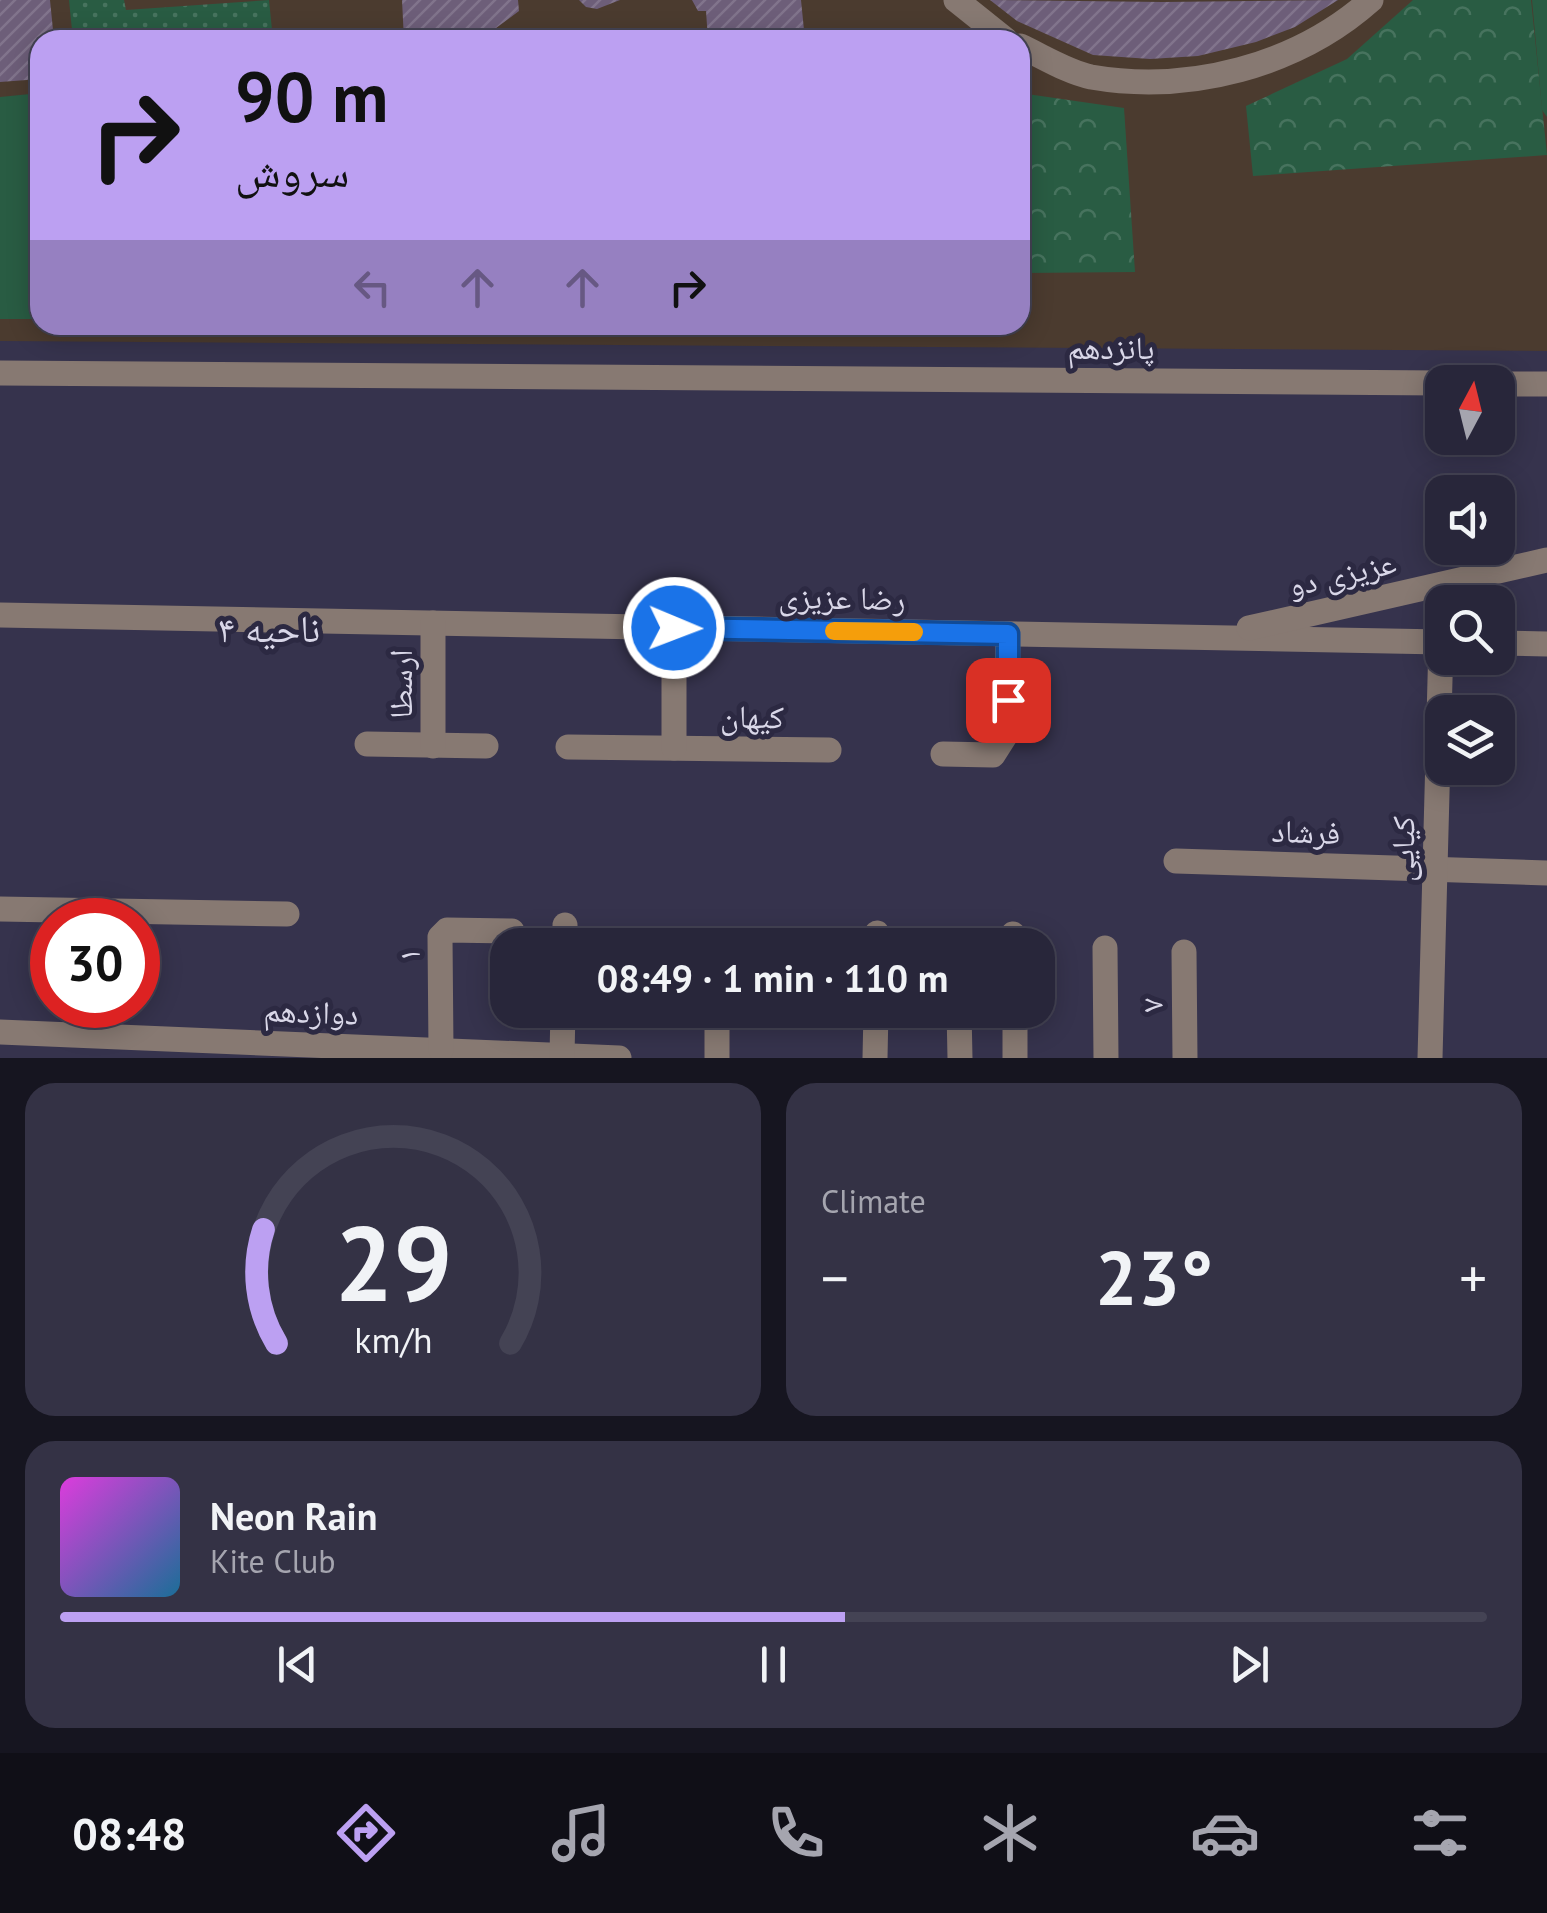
<!DOCTYPE html>
<meta charset="utf-8">
<style>
body{margin:0;font-family:"PT Sans","Noto Naskh Arabic",sans-serif;background:#343245;color:#f1f3f6;height:100vh;display:flex;flex-direction:column;font-size:38px;white-space:nowrap}
*{box-sizing:border-box;margin:0}
p{font-size:32px;color:#a5a5af}
.icon{flex:none;width:55px;height:55px;fill:none;stroke:currentColor;stroke-width:2;stroke-linecap:round;stroke-linejoin:round}
.map{position:relative;height:1058px;overflow:hidden}
.drawer{display:flex;flex-direction:column;gap:25px;padding:25px;background:#161520;flex:1}
.drawer>*{flex:none}
.hud{position:absolute;left:30px;top:30px;width:1000px;height:305px;border-radius:30px;box-shadow:0 5px 25px #0003,0 0 0 2px #444354;background:#bca0f2;color:#111;overflow:hidden}
.needle{width:65px;rotate:7deg}
.fabs{position:absolute;left:1425px;top:365px;display:grid;gap:20px}
.fabs a{display:grid;place-items:center;width:90px;height:90px;border-radius:20px;background:#28263a;box-shadow:0 5px 25px #0003,0 0 0 2px #444354;font-size:50px}
.speed{position:absolute;left:30px;top:898px;display:flex;gap:20px;font-size:50px;font-weight:700;text-align:center}
.speed>*{display:grid;place-content:center;width:130px;height:130px;border-radius:50%;background:#28263a;box-shadow:0 5px 25px #0003,0 0 0 2px #444354;line-height:1}
.speed .limit{border:15px solid #d22;background:#fff;color:#111}
.pin{position:absolute;display:grid;place-items:center;width:85px;height:85px;color:#fff;margin:-42px;border-radius:20px;box-shadow:0 5px 15px #0006}
.me{position:absolute;width:110px;margin:-55px;rotate:91deg;stroke-linejoin:round;filter:drop-shadow(0 0 8px #0008)}
.turn{display:flex;align-items:center;gap:35px;height:210px;padding:0 40px;font-size:45px}
.turn .icon{width:130px;height:130px;stroke-width:2.5}
.turn b{display:block;font-size:70px;line-height:85px}
.lanes{display:flex;align-items:center;height:95px;padding:0 40px;background:#0003;justify-content:center;gap:50px;direction:ltr}
.lanes .off{opacity:.35}
.big{font-size:75px;font-weight:600;line-height:1.1}
.drawer .widget{flex:1;display:flex;flex-direction:column;justify-content:center;gap:15px;min-width:0;padding:0 35px;border-radius:30px;background:#343245}
.drawer .dial{align-items:center;gap:0}
.dial svg{height:260px;overflow:visible;fill:none;stroke:#444354;stroke-width:7;stroke-linecap:round;text-anchor:middle}
.dial text{fill:#f1f3f6;stroke:none}
.song{display:flex;align-items:center;gap:30px}
.cover{width:120px;height:120px;border-radius:15px;background:linear-gradient(135deg,hsl(300 70% 55%),hsl(200 70% 35%))}
.played{height:10px;border-radius:5px;background:linear-gradient(90deg,#bca0f2 55%,#444354 55%)}
.keys{display:flex;justify-content:space-around;direction:ltr}
.heat{display:flex;justify-content:space-between;align-items:center;font-size:55px;direction:ltr}
.drawer .tiles{flex:1;display:grid;gap:25px;grid-template-columns:1fr 1fr}
.widget:last-child{grid-column:span 2}
.trip{position:absolute;left:490px;top:928px;width:565px;height:100px;border-radius:30px;background:#28263a;box-shadow:0 5px 25px #0003,0 0 0 2px #444354;font-weight:600;line-height:100px;text-align:center}
.dock{display:flex;height:160px;justify-content:space-around;align-items:center;background:#100f17;color:#a5a5af}
.dock .icon{width:70px;height:70px}
.dock .active{color:#bca0f2}
.dock b{font-size:45px;color:#f1f3f6}
.map>svg:first-child{display:block}
.education{fill:#4b3b2f;fill-rule:evenodd}
.grass{fill:url(#grass-dots)}
.forest{fill:url(#forest-crowns)}
.pitch{fill:#295c43}
.building{fill:url(#building-hatch)}
.lines{fill:none;stroke-linecap:round;stroke-linejoin:round}
.minor{stroke:#877972;stroke-width:25}
.route-casing{stroke:#114b97;stroke-width:25}
.route{stroke:#1a73e8;stroke-width:18}
.slow{stroke:#f59e0b;stroke-width:18}
.labels{text-anchor:middle;stroke-width:10;stroke-linejoin:round;paint-order:stroke}
.street-label{font-size:32px;fill:#d9d7e8;stroke:#2c2942}
.quarter-label{font-size:38px;fill:#d9d7e8;stroke:#2c2942}
</style>
<div class="map">
<svg width="1547" height="1058" viewBox="0 0 1547 1058">
<defs>
<pattern id="grass-dots" width="8" height="8" patternUnits="userSpaceOnUse" patternTransform="scale(2.5)"><rect width="8" height="8" fill="#295c43"/><path d="M2 2h.1M6 6h.1" fill="none" stroke="#47735e" stroke-width="1.8" stroke-linecap="round"/></pattern>
<pattern id="forest-crowns" width="20" height="18" patternUnits="userSpaceOnUse" patternTransform="scale(2.5)"><rect width="20" height="18" fill="#295c43"/><path d="M2 6a3 3 0 1 1 6 0M12 15a3 3 0 1 1 6 0" fill="none" stroke="#47735e"/></pattern>
<pattern id="building-hatch" width="6" height="6" patternUnits="userSpaceOnUse" patternTransform="scale(2.5)"><rect width="6" height="6" fill="#6d5e79"/><path d="M-1 1l2-2M0 6l6-6M5 7l2-2" fill="none" stroke="#81748c"/></pattern>
</defs>
<rect width="100%" height="100%" fill="#36334d"/>
<!-- education -->
<path class="education" d="M0 0H1547V351L0 341ZM40 40H1020V325H40Z"/>
<!-- grass -->
<path class="grass" d="M69 0H124L126 10 269 0 273 40H73Z"/>
<!-- forest -->
<g class="forest">
<path d="M1413 0H1531L1547 155 1253 176 1246 106 1347 59Z"/>
<path d="M1020 93 1124 108 1135 272 1020 273Z"/>
</g>
<!-- pitch -->
<g class="pitch">
<path d="M1532 0H1547V117L1542 110Z"/>
<path d="M40 93V319H0V97Z"/>
</g>
<!-- building -->
<g class="building">
<path d="M0 0H50L54 40H40V79L0 82Z"/>
<path d="M402 0H518L519 11 496 28 497 40H404Z"/>
<path d="M579 0H620L597 9 586 7Z"/>
<path d="M692 0H801L805 40H708L706 11H698Z"/>
<path d="M990 0 1163 2 1338 0 1295 27 1256 42 1198 56 1150 59 1093 55 1017 21Z"/>
</g>
<g class="lines">
<!-- minor -->
<g class="minor">
<path d="M956 0 1006 40"/>
<path d="M1020 46C1042 56 1067 72 1091 77 1189 94 1297 66 1371 0"/>
<path d="M0 373 1442 383"/>
<path d="M1498 384H1547"/>
<path d="M0 615 1442 642"/>
<path d="M1249 628 1547 560"/>
<path d="M1498 643 1547 644"/>
<path d="M367 744 486 746"/>
<path d="M433 746V623"/>
<path d="M568 747 829 750"/>
<path d="M674 748V628"/>
<path d="M943 754 993 755 1007 733 1008 634"/>
<path d="M1176 861 1547 873"/>
<path d="M0 909 287 914"/>
<path d="M1013 934 1014 945"/>
<path d="M959 941V945"/>
<path d="M565 945V925"/>
<path d="M717 945V943"/>
<path d="M876 945 877 933"/>
<path d="M1105 948 1106 1058"/>
<path d="M1184 952 1185 1058"/>
<path d="M959 1010 960 1058"/>
<path d="M1015 1010V1058"/>
<path d="M0 1032 619 1058"/>
<path d="M441 1050 440 937 447 930 512 931"/>
<path d="M562 1056 563 1010"/>
<path d="M717 1058V1010"/>
<path d="M875 1058 876 1010"/>
<path d="M1430 1058 1441 642"/>
</g>
</g>
<g class="lines">
<!-- route casing -->
<g class="route-casing">
<path id="route" d="M674 628 1008 634V700"/>
</g>
<!-- route -->
<use href="#route" class="route"/>
<!-- slow -->
<path class="slow" d="M834 631 914 632"/>
</g>
<g class="labels">
<!-- street labels -->
<g class="street-label">
<text x="1111" y="359">پانزدهم</text>
<text transform="translate(1342 574) rotate(-13)" y="11">عزیزی دو</text>
<text transform="translate(842 598) rotate(1)" y="11">رضا عزیزی</text>
<text transform="translate(401 684) rotate(-90)" y="11">ارسطا</text>
<text transform="translate(752 717) rotate(1)" y="11">کیهان</text>
<text transform="translate(1306 832) rotate(2)" y="11">فرشاد</text>
<text transform="translate(1403 849) rotate(-89)" y="11">کیایی</text>
<text transform="translate(409 955) rotate(-87)" y="11">۱</text>
<text transform="translate(1152 1005) rotate(-90)" y="11">۷</text>
<text transform="translate(311 1012) rotate(2)" y="11">دوازدهم</text>
</g>
<!-- quarter labels -->
<g class="quarter-label">
<text x="269" y="642">ناحیه ۴</text>
</g>
</g>
</svg>
<div class="fabs">
<a><svg class="needle" viewBox="-14 -14 28 28"><path d="M0-13l5 13h-10z" fill="#e53935"/><path d="M0 13l5-13h-10z" fill="#a5a5af"/></svg></a>
<a><svg class="icon" aria-label="sound" viewBox="0 0 24 24"><path d="M4 9h4l5-4v14l-5-4H4zM17 9q2 3 0 6"/></svg></a>
<a><svg class="icon" aria-label="search" viewBox="0 0 24 24"><circle cx="10" cy="10" r="6"/><path d="M15 15l6 6"/></svg></a>
<a><svg class="icon" aria-label="layers" viewBox="0 0 24 24"><path d="M12 4l9 5-9 5-9-5zM3 14l9 5 9-5"/></svg></a>
</div>
<div class="speed"><div class="limit">30</div></div>
<div class="pin" style="left:1008px;top:700px;background:#d93025"><svg class="icon" aria-label="arrive" viewBox="0 0 24 24"><path d="M6 21V4h12l-3 4 3 4H6"/></svg></div>
<svg class="me" style="left:674px;top:628px" viewBox="-20 -20 40 40"><circle r="17" fill="#1a73e8" stroke="#fff" stroke-width="3"/><path d="M0-11L8 9 0 5-8 9z" fill="#fff"/></svg>
<div class="trip">08:49 · 1 min · 110 m</div>
<div class="hud">
<div class="turn"><svg class="icon" aria-label="right" viewBox="0 0 24 24"><path d="M7 20v-9h11M14 6l5 5-5 5"/></svg><div><b>90 m</b>سروش</div></div>
<div class="lanes"><svg class="icon off" aria-label="left" viewBox="0 0 24 24"><path d="M17 20v-9H6M10 6l-5 5 5 5"/></svg><svg class="icon off" aria-label="ahead" viewBox="0 0 24 24"><path d="M12 20V5M6 11l6-6 6 6"/></svg><svg class="icon off" aria-label="ahead" viewBox="0 0 24 24"><path d="M12 20V5M6 11l6-6 6 6"/></svg><svg class="icon" aria-label="right" viewBox="0 0 24 24"><path d="M7 20v-9h11M14 6l5 5-5 5"/></svg></div>
</div>
</div>
<section class="drawer">
<div class="tiles">
<div class="widget dial"><svg viewBox="0 0 100 80">
<path d="M14 69A42 42 0 1 1 86 69"/>
<path d="M14 69A42 42 0 0 1 10 34" stroke="#bca0f2"/>
<text x="50" y="56" font-size="32" font-weight="700">29</text>
<text x="50" y="72" font-size="11">km/h</text>
</svg></div>
<div class="widget"><p>Climate</p>
<div class="heat"><a>−</a><b class="big">23°</b><a>+</a></div>
</div>
<div class="widget">
<div class="song"><i class="cover"></i><div><b>Neon Rain</b><p>Kite Club</p></div></div>
<div class="played"></div>
<div class="keys"><svg class="icon" aria-label="previous" viewBox="0 0 24 24"><path d="M18 5L8 12l10 7zM5 5v14"/></svg><svg class="icon" aria-label="pause" viewBox="0 0 24 24"><path d="M8 5v14M16 5v14"/></svg><svg class="icon" aria-label="next" viewBox="0 0 24 24"><path d="M6 5l10 7-10 7zM19 5v14"/></svg></div>
</div>
</div>
</section>
<nav class="dock">
<b>08:48</b>
<svg class="icon active" aria-label="directions" viewBox="0 0 24 24"><path d="M12 3l9 9-9 9-9-9zM9 14v-3h6M13 9l2 2-2 2"/></svg>
<svg class="icon" aria-label="music" viewBox="0 0 24 24"><path d="M9 18V5l10-2v13"/><circle cx="6" cy="18" r="3"/><circle cx="16" cy="16" r="3"/></svg>
<svg class="icon" aria-label="phone" viewBox="0 0 24 24"><path d="M5 4h4l2 5-3 2q2 4 5 5l2-3 5 2v4C11 20 4 13 5 4z"/></svg>
<svg class="icon" aria-label="climate" viewBox="0 0 24 24"><path d="M12 3v18M4 7l16 10M4 17L20 7"/></svg>
<svg class="icon" aria-label="car" viewBox="0 0 24 24"><path d="M5 17H2v-5l4-1 3-4h7l3 4 3 1v5h-3M9 17h6M6 11h13"/><circle cx="7" cy="17" r="2"/><circle cx="17" cy="17" r="2"/></svg>
<svg class="icon" aria-label="filters" viewBox="0 0 24 24"><path d="M4 7h16M4 17h16"/><circle cx="9" cy="7" r="2"/><circle cx="15" cy="17" r="2"/></svg>
</nav>
